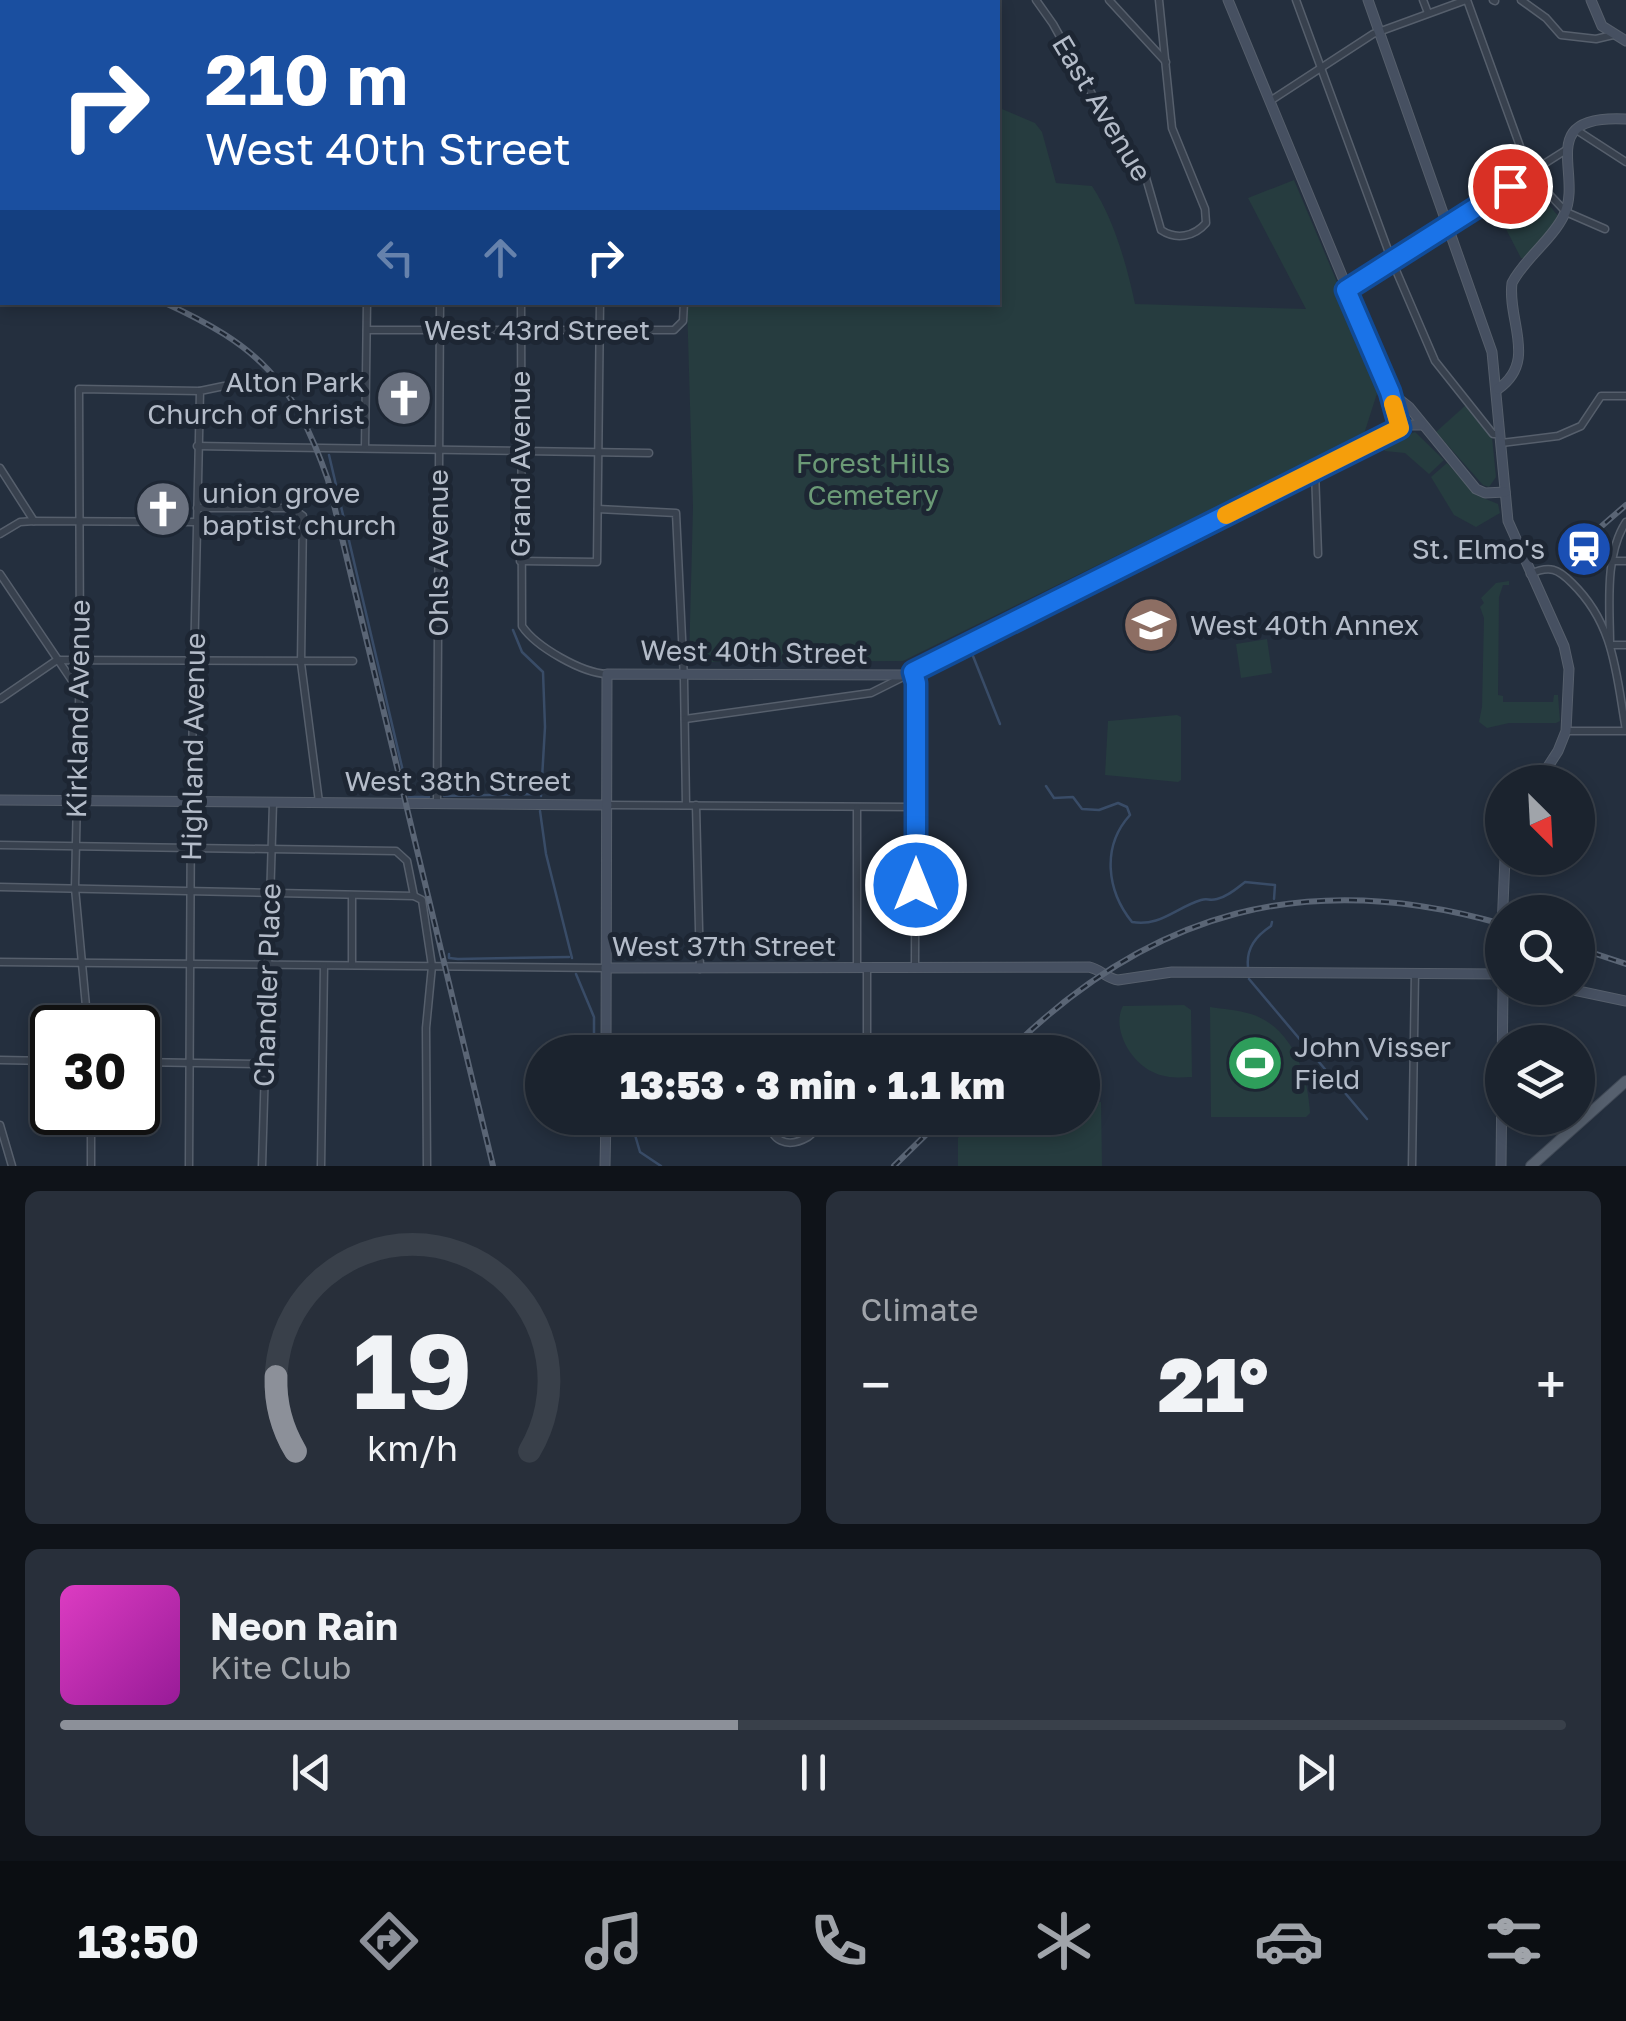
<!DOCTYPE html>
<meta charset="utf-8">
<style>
body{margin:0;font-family:"Golos Text",sans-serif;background:#282f3a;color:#f1f3f6;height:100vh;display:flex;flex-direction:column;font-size:38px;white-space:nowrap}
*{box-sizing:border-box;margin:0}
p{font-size:32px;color:#a0a4aa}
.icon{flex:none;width:55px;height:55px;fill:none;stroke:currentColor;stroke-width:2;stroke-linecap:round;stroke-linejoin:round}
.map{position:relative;height:1166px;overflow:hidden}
.side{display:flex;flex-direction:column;gap:25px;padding:25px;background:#0f1319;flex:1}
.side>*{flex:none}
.guide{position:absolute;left:0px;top:0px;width:1000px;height:305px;box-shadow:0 5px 15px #0003,0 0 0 2px #39404a;background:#1a4fa0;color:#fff;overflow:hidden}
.needle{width:65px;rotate:156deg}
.tools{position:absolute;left:1485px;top:765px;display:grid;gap:20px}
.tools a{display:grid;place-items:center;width:110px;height:110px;border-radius:50%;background:#1b232e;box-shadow:0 5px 15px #0003,0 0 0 2px #39404a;font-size:50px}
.speed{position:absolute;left:30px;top:1005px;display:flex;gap:20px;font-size:50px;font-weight:700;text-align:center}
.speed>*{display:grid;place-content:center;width:130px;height:130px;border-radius:50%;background:#1b232e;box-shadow:0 5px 15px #0003,0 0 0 2px #39404a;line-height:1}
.speed .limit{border:5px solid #111;border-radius:15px;background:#fff;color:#111}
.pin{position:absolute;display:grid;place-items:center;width:85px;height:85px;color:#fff;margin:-42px;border:5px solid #fff;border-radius:50%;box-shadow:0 2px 10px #0007}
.me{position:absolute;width:110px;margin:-55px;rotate:0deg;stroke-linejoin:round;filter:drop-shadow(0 0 8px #0008)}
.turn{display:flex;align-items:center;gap:35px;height:210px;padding:0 40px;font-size:45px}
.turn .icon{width:130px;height:130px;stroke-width:2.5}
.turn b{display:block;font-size:70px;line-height:85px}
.lanes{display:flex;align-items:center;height:95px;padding:0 40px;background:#0003;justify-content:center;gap:50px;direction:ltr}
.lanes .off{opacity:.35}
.big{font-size:75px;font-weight:800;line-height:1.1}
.side .widget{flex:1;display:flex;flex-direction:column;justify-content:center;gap:15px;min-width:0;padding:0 35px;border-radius:15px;background:#282f3a}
.side .dial{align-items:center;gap:0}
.dial svg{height:260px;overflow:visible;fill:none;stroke:#39404a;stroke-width:7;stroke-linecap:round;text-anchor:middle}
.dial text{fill:#f1f3f6;stroke:none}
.song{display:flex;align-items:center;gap:30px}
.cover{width:120px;height:120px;border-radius:15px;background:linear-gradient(135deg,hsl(310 70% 55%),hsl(300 70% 35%))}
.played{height:10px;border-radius:5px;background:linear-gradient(90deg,#8c9099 45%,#39404a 45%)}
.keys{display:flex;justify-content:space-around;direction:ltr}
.heat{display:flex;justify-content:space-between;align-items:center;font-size:55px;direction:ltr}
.side .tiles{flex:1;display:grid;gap:25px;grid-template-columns:1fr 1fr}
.widget:last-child{grid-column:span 2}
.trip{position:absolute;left:525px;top:1035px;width:575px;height:100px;border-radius:50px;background:#1b232e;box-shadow:0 5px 15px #0003,0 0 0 2px #39404a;font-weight:800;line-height:100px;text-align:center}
.tabs{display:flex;height:160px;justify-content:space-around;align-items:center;background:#0b0e12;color:#a0a4aa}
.tabs .icon{width:70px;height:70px}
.tabs .active{color:#8c9099}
.tabs b{font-size:45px;color:#f1f3f6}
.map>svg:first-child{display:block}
.green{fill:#263c3f}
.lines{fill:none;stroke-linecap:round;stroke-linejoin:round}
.stream{stroke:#394c67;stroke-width:2.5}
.street-casing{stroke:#565f6c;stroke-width:9}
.secondary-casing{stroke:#565f6c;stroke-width:11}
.primary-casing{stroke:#414a57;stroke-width:12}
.street{stroke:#38414e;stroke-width:6}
.secondary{stroke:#465061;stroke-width:9}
.primary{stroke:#56606e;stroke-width:10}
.rail-casing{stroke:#5a6575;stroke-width:6}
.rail{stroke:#1d2633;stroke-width:2.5;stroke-dasharray:8;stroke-linecap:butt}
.route-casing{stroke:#114b97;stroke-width:25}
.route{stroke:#1a73e8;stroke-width:18}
.slow{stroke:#f59e0b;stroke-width:18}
.labels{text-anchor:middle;stroke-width:10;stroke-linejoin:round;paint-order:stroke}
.street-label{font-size:28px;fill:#b4bcc9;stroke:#1d2633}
.poi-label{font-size:28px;fill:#b4bcc9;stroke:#1d2633;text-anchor:start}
.park-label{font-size:28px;fill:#6b9a76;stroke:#1d2633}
</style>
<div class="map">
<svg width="1626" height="1166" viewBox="0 0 1626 1166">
<rect width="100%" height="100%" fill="#242f3e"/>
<!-- green -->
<g class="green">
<path d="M998 93 1002 109 1035 123 1042 132 1056 183 1092 186C1114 219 1127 266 1135 304L1306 309 1248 198 1294 180 1380 384 1364 434 903 661 689 662 693 507 687 303 998 302Z"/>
<path d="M1529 181 1559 217 1525 258H1521L1493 204Z"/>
<path d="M1466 405 1492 437 1496 477 1489 487 1483 485 1436 432Z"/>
<path d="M1415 432 1444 460 1429 474 1405 453 1385 451 1381 446Z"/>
<path d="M1447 463 1476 495 1498 504 1500 513 1476 527 1454 515 1431 477Z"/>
<path d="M1509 581V585H1503L1499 597 1498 695 1503 696V702H1553L1554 695H1558L1560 721 1556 723H1509L1487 728 1479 722 1482 707 1484 618 1480 607 1484 603 1481 598 1496 583Z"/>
<path d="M1267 639 1272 673 1241 678 1236 644Z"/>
<path d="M1177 715 1181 717V780L1178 782 1105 775 1108 721Z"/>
<path d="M1184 1005 1191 1010 1192 1077C1179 1078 1164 1078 1153 1072 1131 1063 1111 1028 1123 1006Z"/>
<path d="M1210 1007C1223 1009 1238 1010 1251 1014 1292 1027 1308 1074 1310 1113L1306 1117H1211Z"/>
<path d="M1083 1102H1101L1102 1166H958V1138L976 1118H1082Z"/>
</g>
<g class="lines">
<!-- stream -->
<g class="stream">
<path d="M329 455 409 797H429"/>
<path d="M513 630 522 652 543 672 545 727 541 796"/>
<path d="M973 656 1000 724"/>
<path d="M1046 786 1054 798 1073 797 1082 809 1099 810 1118 803 1127 807 1130 815C1101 847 1107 891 1132 922 1160 927 1175 908 1201 900 1208 898 1209 901 1217 899 1227 897 1236 889 1245 882L1275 885 1274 899"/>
<path d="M444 796 538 794"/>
<path d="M540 811 546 854 572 958"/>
<path d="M449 954V958L458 959 569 957"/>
<path d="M1248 967C1246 948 1256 936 1271 926L1272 922"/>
<path d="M576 974 594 1017V1052"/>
<path d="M1249 979 1367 1119"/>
<path d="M630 1118 640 1152 661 1166"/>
</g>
<!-- street casing -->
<g class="street-casing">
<g id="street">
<path d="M83 0V2"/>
<path d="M202 0V2"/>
<path d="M594 0V2"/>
<path d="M686 0V2"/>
<path d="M1036 0 1053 24 1108 123 1144 171 1161 230C1176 240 1194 237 1206 223L1205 209 1172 128 1159 0"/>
<path d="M1109 0 1166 62"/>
<path d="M1296 0 1392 261 1435 361 1493 434H1500"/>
<path d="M1423 0 1428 13"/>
<path d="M1467 0 1530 174 1566 212 1605 229"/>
<path d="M1493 0 1495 1"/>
<path d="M1521 0 1546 18 1561 35 1596 39 1613 35"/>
<path d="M417 1 437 2"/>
<path d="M266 2V0"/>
<path d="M1270 101 1373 34 1466 0"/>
<path d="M0 114H2"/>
<path d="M1578 131 1626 162"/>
<path d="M1347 289 1566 150"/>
<path d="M521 302 522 626C536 647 582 673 607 674"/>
<path d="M367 330H674L683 321 684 302"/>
<path d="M1501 443 1558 436 1581 426 1601 396H1626"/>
<path d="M197 446 649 453"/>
<path d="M365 447 367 302"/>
<path d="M0 468 34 521"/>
<path d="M1315 471 1318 554"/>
<path d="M197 508H292L303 516 301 663 319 802"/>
<path d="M598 509 676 513 684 680 686 805"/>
<path d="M1626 522C1604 556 1610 607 1610 645H1626"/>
<path d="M0 534 20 522 34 521 196 522"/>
<path d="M520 561 597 562 600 302"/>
<path d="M1613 561H1626"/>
<path d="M0 574 77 688"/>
<path d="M1530 574C1550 565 1558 569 1572 583 1615 625 1616 674 1626 730"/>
<path d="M913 672 916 683 915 968"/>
<path d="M0 699 57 660 353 661"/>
<path d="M685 719 871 693 903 677"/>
<path d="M1566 731H1626"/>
<path d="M437 803 440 302"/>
<path d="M607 805 915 807"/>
<path d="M696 805 700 969"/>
<path d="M0 845 396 851 407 861 414 896"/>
<path d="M0 887 414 896 422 900 432 966 426 1028 427 1166"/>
<path d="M0 962 606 968"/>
<path d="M352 965V896"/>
<path d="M857 968V808"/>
<path d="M88 1028 75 888 80 659 79 389 200 391"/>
<path d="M867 1052V969"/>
<path d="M0 1060 52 1061"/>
<path d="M138 1062 263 1064"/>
<path d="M769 1118C770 1141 787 1149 808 1137 814 1133 814 1129 821 1127 832 1124 849 1126 861 1126L862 1118"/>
<path d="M815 1118 819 1128"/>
<path d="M0 1125 12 1166"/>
<path d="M91 1166V1112"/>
<path d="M189 1166 191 802 200 391 224 386H263"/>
<path d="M262 1166 273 803"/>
<path d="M321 1166 324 966"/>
<path d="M1412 1166 1415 973"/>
</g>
</g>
<!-- secondary casing -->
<g class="secondary-casing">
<g id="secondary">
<path d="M1228 0 1390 392 1401 428"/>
<path d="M1368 0 1492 352 1508 521 1564 646 1569 669 1566 731 1558 751 1538 782"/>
<path d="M1591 0 1602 26 1626 41"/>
<path d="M1498 389C1538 361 1507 321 1512 283 1525 258 1552 240 1564 215 1584 174 1533 114 1626 119"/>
<path d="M1390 392 1409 407 1476 489 1485 493 1505 492"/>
<path d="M0 800 607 805"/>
<path d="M1502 928 1505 858"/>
<path d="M606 968 1089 967C1100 969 1107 979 1118 980L1172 972 1502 974"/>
<path d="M1564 988 1626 1001"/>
<path d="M606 1052 607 674 908 675 1407 425H1421"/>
<path d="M605 1166 606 1118"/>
<path d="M1501 1166 1503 988"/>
</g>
</g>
<!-- primary casing -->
<g class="primary-casing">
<path id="primary" d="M1531 1166 1626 1081"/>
</g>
<!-- street -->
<use href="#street" class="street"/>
<!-- secondary -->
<use href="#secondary" class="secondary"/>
<!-- primary -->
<use href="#primary" class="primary"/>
<!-- rail casing -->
<g class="rail-casing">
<g id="rail">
<path d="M15 2V0"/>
<path d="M0 52 2 45"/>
<path d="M163 302C259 346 293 380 328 480L493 1166"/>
<path d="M1581 544 1626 505"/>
<path d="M1578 948 1626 964"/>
<path d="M1008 1052C1151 910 1308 868 1502 924"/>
<path d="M894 1166 943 1118"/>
</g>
</g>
<!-- rail -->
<use href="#rail" class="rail"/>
</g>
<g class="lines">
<!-- route casing -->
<g class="route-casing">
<path id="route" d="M916 885V683L913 672 1400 428 1390 392 1346 290 1510 186"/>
</g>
<!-- route -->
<use href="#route" class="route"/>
<!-- slow -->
<path class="slow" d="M1226 515 1400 428 1393 404"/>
</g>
<!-- icons -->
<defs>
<g id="church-disc" transform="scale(2.875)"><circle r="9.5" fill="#6b7280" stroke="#1d2633"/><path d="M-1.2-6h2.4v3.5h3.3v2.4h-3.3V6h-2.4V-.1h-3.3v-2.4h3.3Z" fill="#fff"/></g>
<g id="station-disc" transform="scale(2.875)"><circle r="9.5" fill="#1a4fb4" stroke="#1d2633"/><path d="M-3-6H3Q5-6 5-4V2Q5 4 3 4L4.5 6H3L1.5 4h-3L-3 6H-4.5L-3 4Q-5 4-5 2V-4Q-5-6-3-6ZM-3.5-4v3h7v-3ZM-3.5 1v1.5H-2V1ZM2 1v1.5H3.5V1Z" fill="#fff"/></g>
<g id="school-disc" transform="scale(2.875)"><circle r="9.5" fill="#8d6e63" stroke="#1d2633"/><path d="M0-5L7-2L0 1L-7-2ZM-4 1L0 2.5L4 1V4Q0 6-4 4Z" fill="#fff"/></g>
<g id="stadium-disc" transform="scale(2.875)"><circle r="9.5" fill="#2e9e5b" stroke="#1d2633"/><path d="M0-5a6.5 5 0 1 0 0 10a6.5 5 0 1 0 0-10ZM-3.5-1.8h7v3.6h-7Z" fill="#fff"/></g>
</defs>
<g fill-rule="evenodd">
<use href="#church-disc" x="404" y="398"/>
<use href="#church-disc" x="163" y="509"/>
<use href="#station-disc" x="1584" y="549"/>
<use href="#school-disc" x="1151" y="625"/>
<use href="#stadium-disc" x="1255" y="1063"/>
</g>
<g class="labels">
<!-- street labels -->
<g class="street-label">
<text transform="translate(1102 108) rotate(59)" y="10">East Avenue</text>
<text x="537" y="340">West 43rd Street</text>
<text transform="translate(520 464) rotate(-90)" y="10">Grand Avenue</text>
<text transform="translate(438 553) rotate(-90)" y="10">Ohls Avenue</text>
<text transform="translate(754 652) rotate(1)" y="10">West 40th Street</text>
<text transform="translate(78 709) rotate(-89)" y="10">Kirkland Avenue</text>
<text transform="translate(193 747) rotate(-89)" y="10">Highland Avenue</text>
<text x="458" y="791">West 38th Street</text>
<text x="724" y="956">West 37th Street</text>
<text transform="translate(267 985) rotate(-88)" y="10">Chandler Place</text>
</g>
<!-- poi labels -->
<g class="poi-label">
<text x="365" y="392" text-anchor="end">Alton Park<tspan x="365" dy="32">Church of Christ</tspan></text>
<text x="202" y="503">union grove<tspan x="202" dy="32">baptist church</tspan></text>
<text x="1545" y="559" text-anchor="end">St. Elmo's</text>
<text x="1190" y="635">West 40th Annex</text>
<text x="1294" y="1057">John Visser<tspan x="1294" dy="32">Field</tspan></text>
</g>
<!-- park labels -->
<g class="park-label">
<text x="873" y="473">Forest Hills<tspan x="873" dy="32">Cemetery</tspan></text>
</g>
</g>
</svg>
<div class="tools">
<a><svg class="needle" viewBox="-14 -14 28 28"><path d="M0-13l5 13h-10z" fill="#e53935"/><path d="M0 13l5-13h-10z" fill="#a0a4aa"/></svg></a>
<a><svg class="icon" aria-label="search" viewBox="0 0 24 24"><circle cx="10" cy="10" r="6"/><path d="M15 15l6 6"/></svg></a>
<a><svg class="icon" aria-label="layers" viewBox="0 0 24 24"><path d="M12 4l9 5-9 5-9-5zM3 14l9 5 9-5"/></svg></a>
</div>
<div class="speed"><div class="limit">30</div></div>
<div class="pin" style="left:1510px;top:186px;background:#d93025"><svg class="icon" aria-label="arrive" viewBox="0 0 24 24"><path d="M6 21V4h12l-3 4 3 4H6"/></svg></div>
<svg class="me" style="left:916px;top:885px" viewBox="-20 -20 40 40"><circle r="17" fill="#1a73e8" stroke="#fff" stroke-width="3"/><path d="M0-11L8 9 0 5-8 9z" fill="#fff"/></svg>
<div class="trip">13:53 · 3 min · 1.1 km</div>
<div class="guide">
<div class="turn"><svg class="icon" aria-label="right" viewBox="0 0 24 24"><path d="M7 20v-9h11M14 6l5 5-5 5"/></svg><div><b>210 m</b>West 40th Street</div></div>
<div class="lanes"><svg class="icon off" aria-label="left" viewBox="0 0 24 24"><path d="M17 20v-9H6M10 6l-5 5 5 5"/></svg><svg class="icon off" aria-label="ahead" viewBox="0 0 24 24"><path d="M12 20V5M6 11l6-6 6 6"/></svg><svg class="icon" aria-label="right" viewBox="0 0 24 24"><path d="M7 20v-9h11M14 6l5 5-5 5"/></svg></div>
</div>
</div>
<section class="side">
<div class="tiles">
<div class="widget dial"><svg viewBox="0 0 100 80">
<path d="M14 69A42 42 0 1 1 86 69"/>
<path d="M14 69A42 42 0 0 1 8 46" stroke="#8c9099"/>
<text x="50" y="56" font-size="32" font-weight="700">19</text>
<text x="50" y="72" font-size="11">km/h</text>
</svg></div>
<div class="widget"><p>Climate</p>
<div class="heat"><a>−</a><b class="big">21°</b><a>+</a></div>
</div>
<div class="widget">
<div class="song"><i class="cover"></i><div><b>Neon Rain</b><p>Kite Club</p></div></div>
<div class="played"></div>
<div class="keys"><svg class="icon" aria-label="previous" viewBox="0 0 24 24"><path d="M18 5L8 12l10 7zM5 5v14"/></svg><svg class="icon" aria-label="pause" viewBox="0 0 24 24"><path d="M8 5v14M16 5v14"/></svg><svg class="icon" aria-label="next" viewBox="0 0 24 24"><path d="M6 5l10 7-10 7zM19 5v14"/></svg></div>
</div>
</div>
</section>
<nav class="tabs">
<b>13:50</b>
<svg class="icon active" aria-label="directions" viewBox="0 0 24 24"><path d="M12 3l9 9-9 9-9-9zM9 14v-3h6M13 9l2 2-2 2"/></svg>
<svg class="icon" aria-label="music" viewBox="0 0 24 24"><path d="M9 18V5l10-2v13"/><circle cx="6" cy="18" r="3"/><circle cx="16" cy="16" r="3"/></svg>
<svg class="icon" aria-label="phone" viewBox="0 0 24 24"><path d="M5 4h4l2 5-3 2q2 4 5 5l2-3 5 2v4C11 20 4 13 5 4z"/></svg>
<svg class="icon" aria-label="climate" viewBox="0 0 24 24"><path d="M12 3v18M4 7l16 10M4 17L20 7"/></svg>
<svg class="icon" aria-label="car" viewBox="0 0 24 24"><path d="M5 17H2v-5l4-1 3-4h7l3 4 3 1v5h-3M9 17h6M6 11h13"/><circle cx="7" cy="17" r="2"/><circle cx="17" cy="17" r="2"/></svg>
<svg class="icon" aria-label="filters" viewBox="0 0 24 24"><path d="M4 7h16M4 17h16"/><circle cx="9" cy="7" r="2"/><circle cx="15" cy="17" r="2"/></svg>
</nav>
